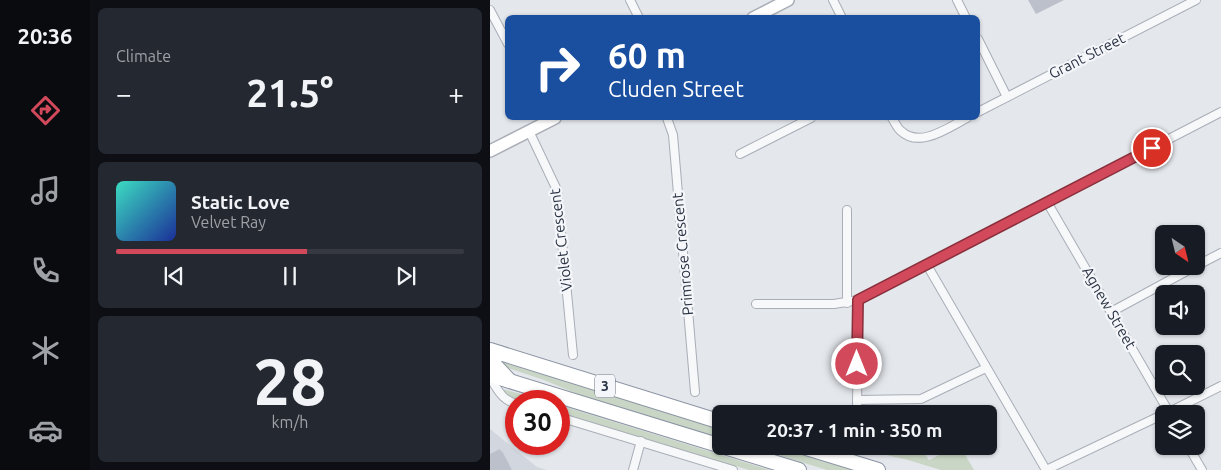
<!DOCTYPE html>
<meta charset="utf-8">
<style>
body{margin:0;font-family:Ubuntu,sans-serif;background:#242831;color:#f1f3f6;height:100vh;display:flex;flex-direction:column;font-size:19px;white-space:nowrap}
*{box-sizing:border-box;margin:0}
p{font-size:16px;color:#9ea1a6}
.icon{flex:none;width:28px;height:28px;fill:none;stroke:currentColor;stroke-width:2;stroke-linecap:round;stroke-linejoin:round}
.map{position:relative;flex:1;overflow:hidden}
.drawer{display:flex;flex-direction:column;gap:8px;padding:8px;background:#0d0f14;width:400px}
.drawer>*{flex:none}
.top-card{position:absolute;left:15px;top:15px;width:475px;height:105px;border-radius:8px;box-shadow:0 1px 4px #0004;background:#1a4fa0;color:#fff;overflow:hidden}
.needle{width:32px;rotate:145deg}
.buttons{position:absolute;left:665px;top:225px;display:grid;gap:10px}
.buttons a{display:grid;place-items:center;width:50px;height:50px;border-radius:8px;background:#171b24;box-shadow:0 1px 4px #0004;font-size:25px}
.speed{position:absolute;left:15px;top:390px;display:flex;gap:10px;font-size:25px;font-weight:700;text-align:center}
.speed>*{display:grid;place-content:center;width:65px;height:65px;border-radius:50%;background:#171b24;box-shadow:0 1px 4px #0004;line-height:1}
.speed .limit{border:8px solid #d22;background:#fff;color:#111}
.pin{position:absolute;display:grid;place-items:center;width:42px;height:42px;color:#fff;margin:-21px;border:2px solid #fff;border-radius:50%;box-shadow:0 1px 5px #0007}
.me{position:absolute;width:55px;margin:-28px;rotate:0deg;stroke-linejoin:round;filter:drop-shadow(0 0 4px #0008)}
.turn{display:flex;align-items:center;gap:18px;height:105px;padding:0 20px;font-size:22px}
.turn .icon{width:65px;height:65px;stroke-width:2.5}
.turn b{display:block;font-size:35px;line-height:42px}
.big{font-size:38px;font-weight:600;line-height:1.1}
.drawer .widget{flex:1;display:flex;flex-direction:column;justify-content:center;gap:8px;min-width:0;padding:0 18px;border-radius:8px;background:#242831}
.drawer .dial{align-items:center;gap:0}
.dial b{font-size:65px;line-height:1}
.song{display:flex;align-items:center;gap:15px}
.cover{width:60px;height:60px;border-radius:8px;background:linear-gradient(135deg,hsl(170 70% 55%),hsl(230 70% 35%))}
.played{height:5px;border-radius:2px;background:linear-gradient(90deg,#d1495b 55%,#363941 55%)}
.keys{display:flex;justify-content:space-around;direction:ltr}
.heat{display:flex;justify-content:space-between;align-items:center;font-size:28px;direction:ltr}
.trip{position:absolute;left:222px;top:405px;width:285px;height:50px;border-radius:8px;background:#171b24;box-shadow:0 1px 4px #0004;font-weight:600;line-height:50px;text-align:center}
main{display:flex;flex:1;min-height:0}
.tabs{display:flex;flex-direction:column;width:90px;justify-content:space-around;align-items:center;background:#090b0e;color:#9ea1a6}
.tabs .icon{width:35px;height:35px}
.tabs .active{color:#d1495b}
.tabs b{font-size:22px;color:#f1f3f6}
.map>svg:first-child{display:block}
.built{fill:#d2d6de}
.green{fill:#c9d6c5}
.building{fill:#bbc0ca}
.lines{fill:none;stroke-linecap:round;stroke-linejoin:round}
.street-casing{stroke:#a9aeb7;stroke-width:10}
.secondary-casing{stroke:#a9aeb7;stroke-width:14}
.highway-casing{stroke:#8b94a3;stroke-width:16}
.street{stroke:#f7f8fa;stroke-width:8}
.secondary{stroke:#fff;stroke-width:11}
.highway{stroke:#fff;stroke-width:14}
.route-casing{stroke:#882f3b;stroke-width:12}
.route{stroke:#d1495b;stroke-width:9}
.labels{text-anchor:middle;stroke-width:4.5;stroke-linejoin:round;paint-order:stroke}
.shield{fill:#f4f6f9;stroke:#676e7b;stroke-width:1}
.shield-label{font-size:14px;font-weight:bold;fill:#2b3445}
.street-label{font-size:15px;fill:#2b3445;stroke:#f4f6f9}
</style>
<main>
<nav class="tabs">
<b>20:36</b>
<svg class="icon active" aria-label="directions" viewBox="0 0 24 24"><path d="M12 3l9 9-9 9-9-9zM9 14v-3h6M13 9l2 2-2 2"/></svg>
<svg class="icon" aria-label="music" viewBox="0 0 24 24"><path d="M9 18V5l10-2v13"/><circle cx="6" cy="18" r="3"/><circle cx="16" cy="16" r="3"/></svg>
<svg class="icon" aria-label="phone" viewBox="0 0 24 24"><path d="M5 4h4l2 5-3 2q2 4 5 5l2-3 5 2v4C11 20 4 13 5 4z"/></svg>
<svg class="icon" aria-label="climate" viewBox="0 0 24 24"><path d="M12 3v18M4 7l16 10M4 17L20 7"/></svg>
<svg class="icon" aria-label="car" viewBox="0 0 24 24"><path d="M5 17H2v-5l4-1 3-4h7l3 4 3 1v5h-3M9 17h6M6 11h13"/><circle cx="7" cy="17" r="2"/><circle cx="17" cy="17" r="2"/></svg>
</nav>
<section class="drawer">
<div class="widget"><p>Climate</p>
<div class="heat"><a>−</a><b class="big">21.5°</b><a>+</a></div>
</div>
<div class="widget">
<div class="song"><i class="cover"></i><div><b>Static Love</b><p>Velvet Ray</p></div></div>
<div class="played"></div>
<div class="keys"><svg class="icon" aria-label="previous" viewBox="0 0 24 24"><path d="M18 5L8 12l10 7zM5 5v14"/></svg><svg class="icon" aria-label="pause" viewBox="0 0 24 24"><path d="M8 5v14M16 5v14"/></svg><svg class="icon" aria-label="next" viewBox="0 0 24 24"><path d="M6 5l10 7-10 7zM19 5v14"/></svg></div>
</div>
<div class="widget dial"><b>28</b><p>km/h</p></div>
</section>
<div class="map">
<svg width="731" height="470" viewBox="0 0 731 470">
<rect width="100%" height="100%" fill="#e4e7ec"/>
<!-- built -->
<path class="built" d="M0 429 47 467 57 470H0Z"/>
<!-- green -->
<g class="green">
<path d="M9 361 231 430V438L90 395 54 380 15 367Z"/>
<path d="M9 388 55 401C36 401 22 404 9 388Z"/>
<path d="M69 405 280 470H259L69 413Z"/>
<path d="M259 446H284L362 470H337Z"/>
<path d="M375 446 430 447 439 460 468 446H470L484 470H451L418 460 375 450Z"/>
</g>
<!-- building -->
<g class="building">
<path d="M538 0H574L546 14Z"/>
<path d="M10 449 11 452 12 451 22 470H0V454Z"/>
</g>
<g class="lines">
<!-- street casing -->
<g class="street-casing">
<g id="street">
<path d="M140 0 149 18"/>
<path d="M343 0 352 18"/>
<path d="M467 0 476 18"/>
<path d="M0 10 18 44"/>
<path d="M488 39 517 97"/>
<path d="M488 112 706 0"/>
<path d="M177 118 183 135 205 392"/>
<path d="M402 118C405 122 407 128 411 131 430 149 459 127 477 118"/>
<path d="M39 131 67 190 83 355"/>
<path d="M250 154 321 118"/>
<path d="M557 202 680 414"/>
<path d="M357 210V303"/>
<path d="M437 265 556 470"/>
<path d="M706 266 731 253"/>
<path d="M266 304H344L368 300 731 112"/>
<path d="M621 312 706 266"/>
<path d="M0 378C9 391 11 399 26 404"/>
<path d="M367 400 431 399 496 368"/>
<path d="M367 414 368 300"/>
<path d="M675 414 731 386"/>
<path d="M69 417 243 470"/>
<path d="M698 446 712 470"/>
<path d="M143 470 151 441"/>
<path d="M556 470 674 414"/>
</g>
</g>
<!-- secondary casing -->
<g class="secondary-casing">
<g id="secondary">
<path d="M263 18 298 0"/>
<path d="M0 151 65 118"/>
</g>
</g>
<!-- highway casing -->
<g class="highway-casing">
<g id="highway">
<path d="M0 350 231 422"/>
<path d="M9 353 4 359 3 363 20 381"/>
<path d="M0 375 309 470"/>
<path d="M310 446 388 470"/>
</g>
</g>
<!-- street -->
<use href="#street" class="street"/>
<!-- secondary -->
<use href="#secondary" class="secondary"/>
<!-- highway -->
<use href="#highway" class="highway"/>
</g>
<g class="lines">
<!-- route casing -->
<g class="route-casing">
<path id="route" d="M367 364 368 300 662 148"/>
</g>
<!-- route -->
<use href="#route" class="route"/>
</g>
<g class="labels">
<!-- shield labels -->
<rect class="shield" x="105" y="374.5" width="20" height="23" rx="4"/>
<g class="shield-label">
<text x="115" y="391">3</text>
</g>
<!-- street labels -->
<g class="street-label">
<text transform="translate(597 56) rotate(-27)" y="5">Grant Street</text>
<text transform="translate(71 240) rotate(-97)" y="5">Violet Crescent</text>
<text transform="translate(193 254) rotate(-95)" y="5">Primrose Crescent</text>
<text transform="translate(619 308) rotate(60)" y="5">Agnew Street</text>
</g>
</g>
</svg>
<div class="buttons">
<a><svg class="needle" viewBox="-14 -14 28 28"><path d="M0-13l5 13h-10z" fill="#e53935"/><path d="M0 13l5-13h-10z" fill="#9ea1a6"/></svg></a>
<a><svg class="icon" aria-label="sound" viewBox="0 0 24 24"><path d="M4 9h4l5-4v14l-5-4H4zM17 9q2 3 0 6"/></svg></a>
<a><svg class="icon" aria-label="search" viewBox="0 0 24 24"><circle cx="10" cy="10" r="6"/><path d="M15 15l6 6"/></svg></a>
<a><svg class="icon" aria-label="layers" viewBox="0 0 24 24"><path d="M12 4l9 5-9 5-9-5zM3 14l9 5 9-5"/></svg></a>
</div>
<div class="speed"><div class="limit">30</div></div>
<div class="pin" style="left:662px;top:148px;background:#d93025"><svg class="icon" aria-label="arrive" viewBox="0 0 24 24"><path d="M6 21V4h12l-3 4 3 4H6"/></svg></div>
<svg class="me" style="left:367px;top:364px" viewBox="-20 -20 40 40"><circle r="17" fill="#d1495b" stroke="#fff" stroke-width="3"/><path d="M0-11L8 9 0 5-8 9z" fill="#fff"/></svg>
<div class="trip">20:37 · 1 min · 350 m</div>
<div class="top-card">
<div class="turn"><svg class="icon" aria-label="right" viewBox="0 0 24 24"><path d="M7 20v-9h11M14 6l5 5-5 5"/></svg><div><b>60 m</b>Cluden Street</div></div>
</div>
</div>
</main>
